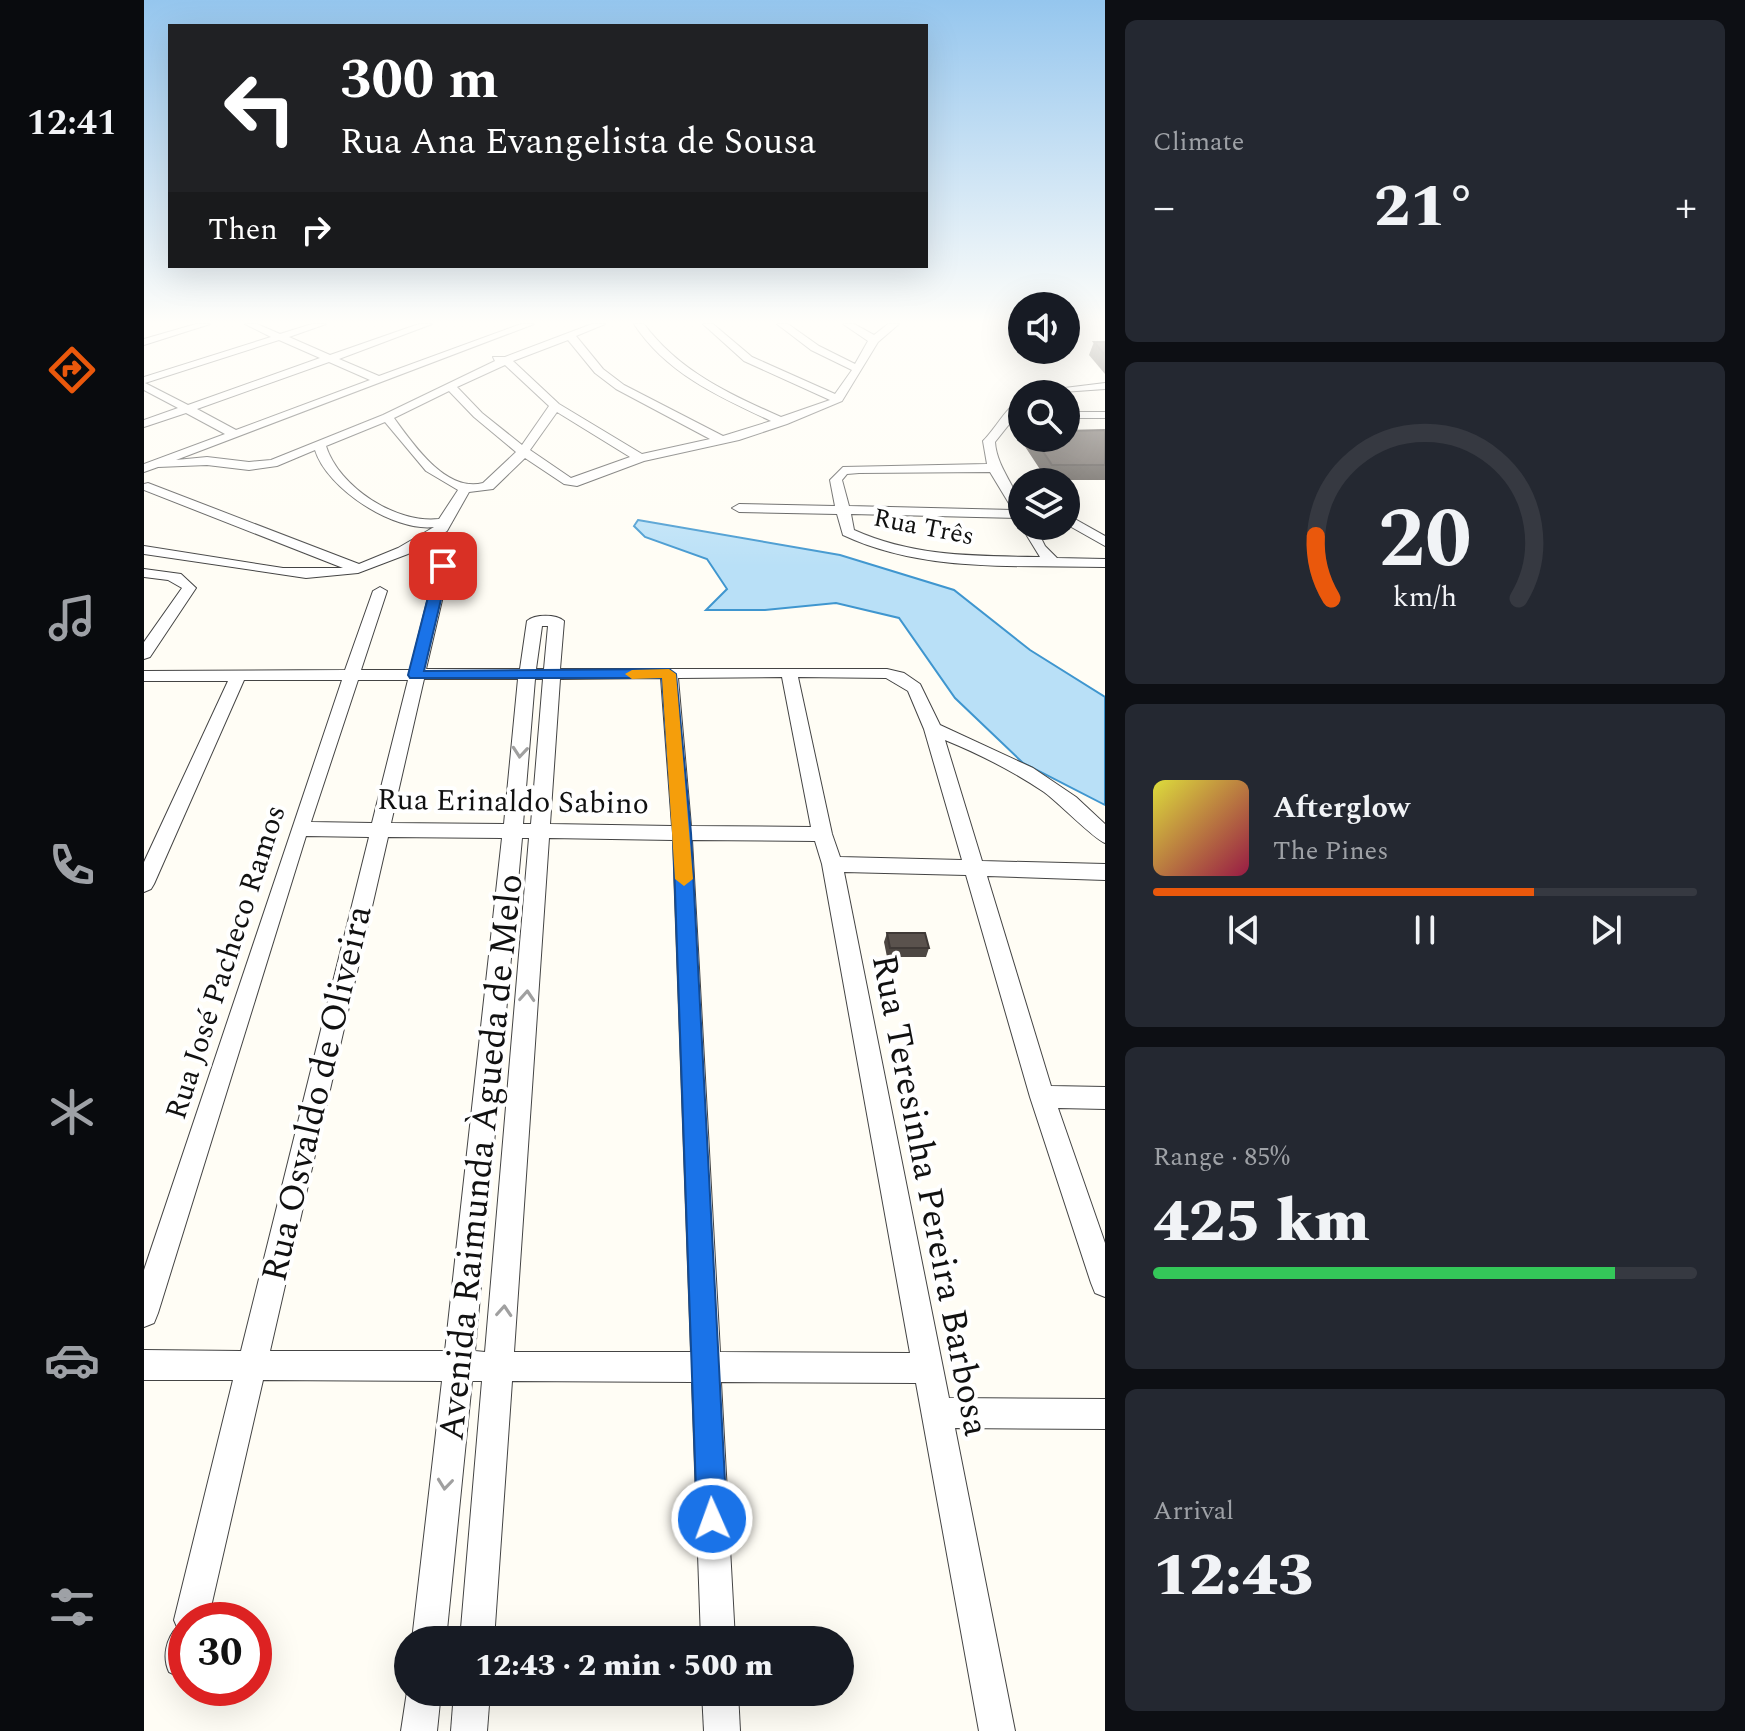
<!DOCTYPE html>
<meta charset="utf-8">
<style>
body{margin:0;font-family:Spectral,serif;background:#242831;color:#f1f3f6;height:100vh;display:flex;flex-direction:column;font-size:30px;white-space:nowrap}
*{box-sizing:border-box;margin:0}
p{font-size:26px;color:#9ea1a6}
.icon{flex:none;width:44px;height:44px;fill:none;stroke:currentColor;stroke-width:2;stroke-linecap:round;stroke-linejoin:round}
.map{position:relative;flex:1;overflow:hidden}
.side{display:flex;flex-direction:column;gap:20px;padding:20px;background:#0d0f14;width:640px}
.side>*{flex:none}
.guide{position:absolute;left:24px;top:24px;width:760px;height:244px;border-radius:0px;box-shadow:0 8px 32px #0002;background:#202124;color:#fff;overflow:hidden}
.tools{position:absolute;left:864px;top:292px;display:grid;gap:16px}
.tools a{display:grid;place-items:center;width:72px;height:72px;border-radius:50%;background:#171b24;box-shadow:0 8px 32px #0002;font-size:40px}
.speed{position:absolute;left:24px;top:1602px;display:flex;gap:16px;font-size:40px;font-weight:700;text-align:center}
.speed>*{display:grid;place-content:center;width:104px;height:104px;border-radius:50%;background:#171b24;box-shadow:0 8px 32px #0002;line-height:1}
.speed .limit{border:12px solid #d22;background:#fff;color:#111}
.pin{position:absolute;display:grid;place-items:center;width:68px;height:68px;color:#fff;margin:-34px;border-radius:16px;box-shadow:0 4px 12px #0006}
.me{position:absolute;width:88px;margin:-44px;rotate:358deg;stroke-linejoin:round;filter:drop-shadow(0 0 6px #0008)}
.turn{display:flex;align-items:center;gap:28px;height:168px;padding:0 40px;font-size:36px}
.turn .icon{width:104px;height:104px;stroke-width:2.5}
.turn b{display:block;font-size:56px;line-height:68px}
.then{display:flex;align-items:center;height:76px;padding:0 40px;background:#0003;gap:16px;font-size:30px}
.big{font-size:60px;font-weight:800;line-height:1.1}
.side .card{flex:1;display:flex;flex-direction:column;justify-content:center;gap:12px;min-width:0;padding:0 28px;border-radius:12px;background:#242831}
.side .dial{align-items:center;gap:0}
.dial svg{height:208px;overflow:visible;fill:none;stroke:#363941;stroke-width:7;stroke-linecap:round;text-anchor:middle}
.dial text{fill:#f1f3f6;stroke:none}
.song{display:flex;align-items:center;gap:24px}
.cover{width:96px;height:96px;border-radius:12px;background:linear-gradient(135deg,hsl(60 70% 55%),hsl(340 70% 35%))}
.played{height:8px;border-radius:4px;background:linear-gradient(90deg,#ea580c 70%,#363941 70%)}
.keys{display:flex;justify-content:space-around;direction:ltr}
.heat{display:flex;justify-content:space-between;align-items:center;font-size:44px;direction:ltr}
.charge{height:12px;border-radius:6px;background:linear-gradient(90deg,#34c759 85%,#363941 0)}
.trip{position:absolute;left:250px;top:1626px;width:460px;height:80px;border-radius:40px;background:#171b24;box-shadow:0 8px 32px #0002;font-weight:800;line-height:80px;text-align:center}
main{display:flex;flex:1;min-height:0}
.tab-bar{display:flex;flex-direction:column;width:144px;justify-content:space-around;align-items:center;background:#090b0e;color:#9ea1a6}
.tab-bar .icon{width:56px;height:56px}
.tab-bar .on{color:#ea580c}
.tab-bar b{font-size:36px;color:#f1f3f6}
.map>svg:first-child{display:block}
.water{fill:#b9e0f7;stroke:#3f96cf;stroke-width:2}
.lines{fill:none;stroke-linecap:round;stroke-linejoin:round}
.minor-casing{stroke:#444;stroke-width:2}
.minor{fill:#fff;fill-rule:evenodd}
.wall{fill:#4d4742}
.building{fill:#5a524d;stroke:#3f3936;stroke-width:2}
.oneway{stroke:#a0a0a0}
.route{fill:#1a73e8;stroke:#114b97;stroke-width:2}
.slow{fill:#f59e0b}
.labels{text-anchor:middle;stroke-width:8;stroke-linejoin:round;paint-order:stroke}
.far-street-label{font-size:26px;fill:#111;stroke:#fff}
.street-label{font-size:30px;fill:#111;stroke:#fff}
.near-street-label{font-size:36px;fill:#111;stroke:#fff}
</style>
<main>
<nav class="tab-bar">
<b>12:41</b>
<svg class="icon on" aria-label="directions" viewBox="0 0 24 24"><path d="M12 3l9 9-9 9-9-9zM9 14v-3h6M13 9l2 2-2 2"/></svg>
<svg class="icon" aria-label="music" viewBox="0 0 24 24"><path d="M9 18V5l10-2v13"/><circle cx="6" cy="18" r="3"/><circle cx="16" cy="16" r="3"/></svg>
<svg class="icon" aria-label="phone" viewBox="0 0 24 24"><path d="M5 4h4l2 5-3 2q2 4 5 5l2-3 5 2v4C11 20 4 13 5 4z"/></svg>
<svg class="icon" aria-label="climate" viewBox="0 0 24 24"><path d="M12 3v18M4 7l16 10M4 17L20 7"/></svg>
<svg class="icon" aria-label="car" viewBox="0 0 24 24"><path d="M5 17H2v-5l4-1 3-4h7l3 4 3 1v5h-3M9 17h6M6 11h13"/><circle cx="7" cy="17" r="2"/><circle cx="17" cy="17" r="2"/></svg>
<svg class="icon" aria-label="filters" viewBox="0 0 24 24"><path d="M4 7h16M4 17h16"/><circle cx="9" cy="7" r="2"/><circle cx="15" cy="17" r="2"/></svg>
</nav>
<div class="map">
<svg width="961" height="1731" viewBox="0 0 961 1731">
<rect width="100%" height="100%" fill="#fffdf5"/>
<!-- water -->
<path class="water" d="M494 520 696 555 810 590 886 650 961 697V805L879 763 811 698 755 618 692 603 621 610H562L583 589 563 559 501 537 490 526Z"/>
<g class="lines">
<!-- minor casing -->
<g class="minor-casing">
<g id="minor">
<path d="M52 324H66L0 345V339Z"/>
<path d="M101 324H113L136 334 168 324H182L145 337 186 355 275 324H288L195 359 235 376 377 324H390L32 460 63 457 105 462 127 460 239 415 351 361 349 357H361L448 324H461L432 336 459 369 480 385 579 436 627 421C575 397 522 373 490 324H500C535 371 585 394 637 417L686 400 600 361 559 324H569L608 357 691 394 708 370 667 350 633 324H644L675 346 711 364 724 341 699 324H710L730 335 744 324H755L734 342 698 401 643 424 595 440 500 461 433 486 420 484 381 458 349 489 325 492 303 531 264 554 214 573 162 578 0 554V546L139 568H199L0 490V484L4 483 215 564 254 548 290 527C250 532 183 489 171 450L133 466 105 470 63 465 14 467 0 472V464L81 434 42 413 0 427V420L34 408 0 390V377L127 337ZM135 340 176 358 44 405 1 383ZM424 340 451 373 472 389 566 439 498 454 415 404 369 361ZM185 362 226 380 92 430 53 409ZM361 365 405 406 378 445 338 413 313 387ZM305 391 330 417 372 452 339 483C302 493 269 444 250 418ZM413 412 486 457 427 478 386 450ZM241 422 282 471 314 490 295 519C252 524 195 487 182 446Z"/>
<path d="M961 383V389L890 394 896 391Z"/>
<path d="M878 398V408L851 442C853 471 878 491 878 518L707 514 710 530C770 557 832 556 896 557L877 526H891L901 546 913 558 961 559V567C873 565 780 573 699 535L693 514 595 512 588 508 595 504 691 506 686 480 699 467 843 464 839 441C852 428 863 406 878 398ZM846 472 869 510 705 506 698 480 703 474 715 473Z"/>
<rect x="922" y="412" width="39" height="6"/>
<path d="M922 514 961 536V546L922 524Z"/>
<path d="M299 562 306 566 282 669H376L383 621C391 614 412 614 420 621L416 669H743L760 673 776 684 796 725 889 768 932 797 961 824V843C951 840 914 802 900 792 869 771 835 754 801 740L838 861 961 864V880L843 876 907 1086 961 1087V1109L914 1108 961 1243V1297L951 1293 947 1283 886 1097 822 875 700 872 805 1398 961 1399V1429L811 1428 871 1731H835L772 1383 577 1382 591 1640H557L548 1382 368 1381 350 1640H316L338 1381H328L302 1640H268L298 1381 119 1380 64 1620H42V1675L37 1678 25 1672C18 1657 22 1639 33 1627L30 1620 89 1380H0V1350L97 1351 225 837 162 836 14 1313 10 1323 0 1327V1270L198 680H100L10 884 7 889 0 892V862L84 681H0V671L201 670 229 591 236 587 243 591 217 670H266L292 566ZM398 626H404L400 669H392ZM638 677 667 827 547 826 534 678ZM654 677 742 678 764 691 780 729 818 860 696 857 688 834ZM517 678 528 826 406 824 416 679ZM280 679H374L360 824 247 823ZM391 679H399L387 824H379ZM214 680H264L228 823 167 822ZM244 837 358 838 301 1351H126ZM378 838H385L341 1352 331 1351ZM405 838 529 840 547 1352H370ZM548 840 671 841 678 864 766 1353 576 1352Z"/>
<path d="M0 569 37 574 52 588 6 657 0 659V642L38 588 24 580 0 577Z"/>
<path d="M264 1685V1692H297L293 1731H257Z"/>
<path d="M310 1692H346L343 1731H307Z"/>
<path d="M558 1692H594L596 1731H560Z"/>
</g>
</g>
<!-- minor -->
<use href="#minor" class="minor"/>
</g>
<!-- wall -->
<g class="wall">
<path d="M950 342H961V374L945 355Z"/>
<path d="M961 430V480H903L880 445 882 438H922Z"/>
<path d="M743 933 785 948 782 957H743L740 942Z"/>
</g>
<!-- building -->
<g class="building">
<path d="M950 342H961V355Z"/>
<path d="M961 430V465H908L890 438H922V431Z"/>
<path d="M743 933H781L785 948H746Z"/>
</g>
<!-- one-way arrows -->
<defs><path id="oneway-chevron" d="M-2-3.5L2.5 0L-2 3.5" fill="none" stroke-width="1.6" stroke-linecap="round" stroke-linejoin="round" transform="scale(2)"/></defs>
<g class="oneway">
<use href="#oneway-chevron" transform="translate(376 752) rotate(95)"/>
<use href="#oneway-chevron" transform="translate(383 996) rotate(-86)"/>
<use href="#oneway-chevron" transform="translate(360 1311) rotate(-86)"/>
<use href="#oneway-chevron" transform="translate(301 1484) rotate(96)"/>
</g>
<!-- sky -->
<linearGradient id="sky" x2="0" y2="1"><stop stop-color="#95c6ee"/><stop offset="0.57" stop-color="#fffefa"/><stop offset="1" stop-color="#fffefa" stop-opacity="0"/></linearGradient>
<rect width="961" height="566" fill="url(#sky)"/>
<!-- route -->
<path class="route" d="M299 562 305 566 280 671 525 669 532 674 547 833 583 1519 578 1529 568 1534 558 1529 553 1519 529 833 518 678H266L264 675 292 566Z"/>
<!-- slow -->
<path class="slow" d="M525 669 532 674 549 879 540 886 531 879 518 678 488 679 481 674 488 670Z"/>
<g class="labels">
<!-- far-street labels -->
<g class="far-street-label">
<text transform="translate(780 526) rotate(11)" y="9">Rua Três</text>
</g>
<!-- street labels -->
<g class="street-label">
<text transform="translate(369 801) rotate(1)" y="10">Rua Erinaldo Sabino</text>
<text transform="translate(81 962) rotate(-72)" y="10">Rua José Pacheco Ramos</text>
</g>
<!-- near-street labels -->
<g class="near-street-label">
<text transform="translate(171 1093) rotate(-77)" y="13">Rua Osvaldo de Oliveira</text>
<text transform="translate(335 1157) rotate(-84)" y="13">Avenida Raimunda Àgueda de Melo</text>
<text transform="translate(788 1195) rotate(79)" y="13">Rua Teresinha Pereira Barbosa</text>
</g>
</g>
</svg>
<div class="tools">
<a><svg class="icon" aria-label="sound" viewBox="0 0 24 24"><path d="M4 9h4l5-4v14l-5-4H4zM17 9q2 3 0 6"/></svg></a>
<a><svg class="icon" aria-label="search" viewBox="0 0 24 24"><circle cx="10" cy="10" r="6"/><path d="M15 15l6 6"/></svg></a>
<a><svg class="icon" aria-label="layers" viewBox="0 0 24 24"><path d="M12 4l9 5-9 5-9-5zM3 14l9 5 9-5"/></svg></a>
</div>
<div class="speed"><div class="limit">30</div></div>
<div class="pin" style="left:299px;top:566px;background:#d93025"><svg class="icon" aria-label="arrive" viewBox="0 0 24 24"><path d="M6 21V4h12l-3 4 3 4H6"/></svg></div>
<svg class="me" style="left:568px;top:1519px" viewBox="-20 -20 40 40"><circle r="17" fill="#1a73e8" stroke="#fff" stroke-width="3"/><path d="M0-11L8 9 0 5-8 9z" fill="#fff"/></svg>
<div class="trip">12:43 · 2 min · 500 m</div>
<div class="guide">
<div class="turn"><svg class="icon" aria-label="left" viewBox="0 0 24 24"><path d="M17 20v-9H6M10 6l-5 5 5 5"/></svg><div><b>300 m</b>Rua Ana Evangelista de Sousa</div></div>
<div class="then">Then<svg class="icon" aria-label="right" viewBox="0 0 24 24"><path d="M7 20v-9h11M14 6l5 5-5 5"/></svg></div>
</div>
</div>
<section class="side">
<div class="card"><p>Climate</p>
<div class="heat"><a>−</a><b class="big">21°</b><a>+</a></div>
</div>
<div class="card dial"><svg viewBox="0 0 100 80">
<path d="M14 69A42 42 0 1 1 86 69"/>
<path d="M14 69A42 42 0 0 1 8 45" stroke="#ea580c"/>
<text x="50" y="56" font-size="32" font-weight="700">20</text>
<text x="50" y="72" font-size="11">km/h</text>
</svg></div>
<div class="card">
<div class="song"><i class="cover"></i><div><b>Afterglow</b><p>The Pines</p></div></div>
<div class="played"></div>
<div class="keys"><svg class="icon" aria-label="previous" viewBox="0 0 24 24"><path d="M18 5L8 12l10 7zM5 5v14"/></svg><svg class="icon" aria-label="pause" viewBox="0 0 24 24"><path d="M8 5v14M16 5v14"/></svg><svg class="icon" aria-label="next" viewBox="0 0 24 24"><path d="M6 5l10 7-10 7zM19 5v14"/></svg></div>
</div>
<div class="card"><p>Range · 85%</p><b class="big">425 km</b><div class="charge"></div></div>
<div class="card"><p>Arrival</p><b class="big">12:43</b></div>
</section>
</main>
